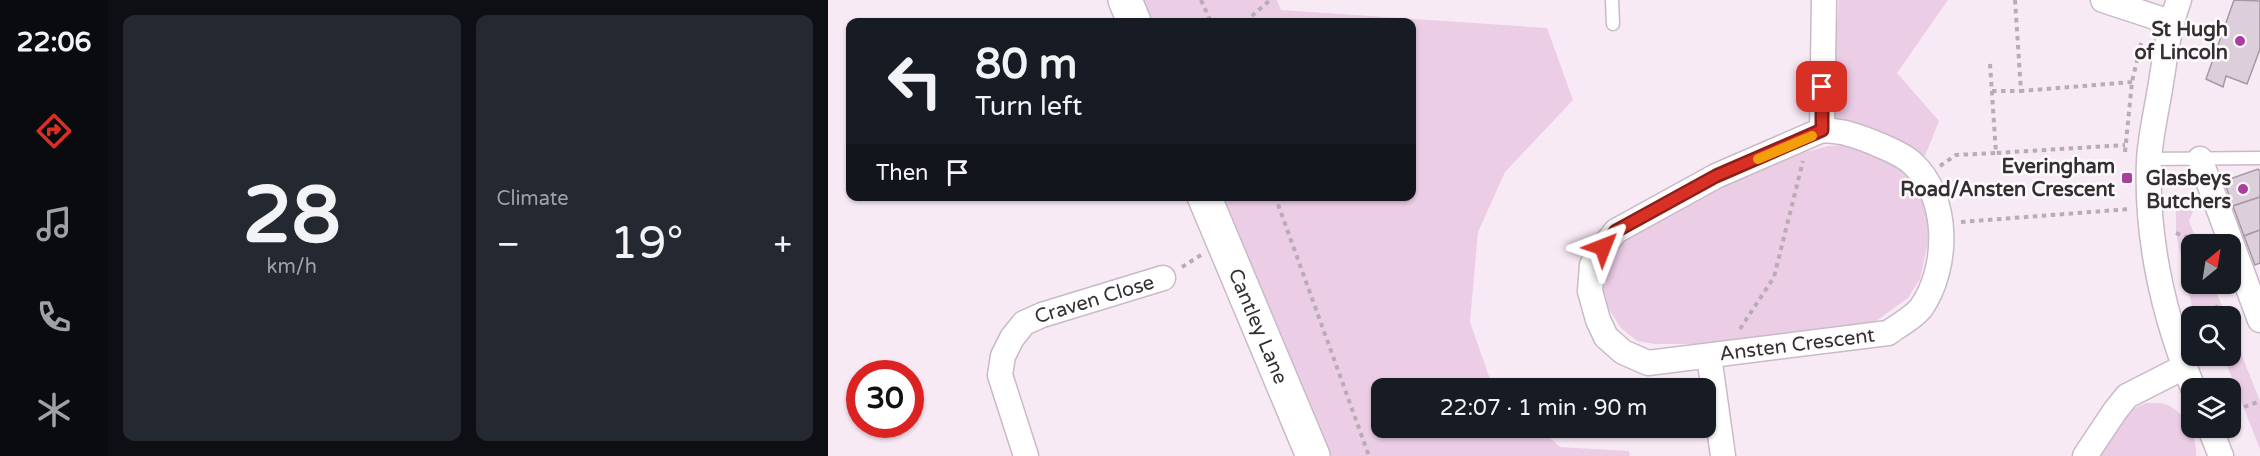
<!DOCTYPE html>
<meta charset="utf-8">
<style>
body{margin:0;font-family:"Varela Round",sans-serif;background:#242831;color:#f1f3f6;height:100vh;display:flex;flex-direction:column;font-size:22px;white-space:nowrap}
*{box-sizing:border-box;margin:0}
p{font-size:20px;color:#9ea1a6}
.icon{flex:none;width:33px;height:33px;fill:none;stroke:currentColor;stroke-width:2;stroke-linecap:round;stroke-linejoin:round}
.map{position:relative;flex:1;overflow:hidden}
.drawer{display:flex;flex-direction:column;gap:15px;padding:15px;background:#0d0f14;width:720px}
.drawer>*{flex:none}
.banner{position:absolute;left:18px;top:18px;width:570px;height:183px;border-radius:12px;box-shadow:0 2px 4px #0004;background:#171b24;color:#f1f3f6;overflow:hidden}
.needle{width:39px;rotate:30deg}
.fabs{position:absolute;left:1353px;top:234px;display:grid;gap:12px}
.fabs a{display:grid;place-items:center;width:60px;height:60px;border-radius:12px;background:#171b24;box-shadow:0 2px 4px #0004;font-size:30px}
.speed{position:absolute;left:18px;top:360px;display:flex;gap:12px;font-size:30px;font-weight:700;text-align:center}
.speed>*{display:grid;place-content:center;width:78px;height:78px;border-radius:50%;background:#171b24;box-shadow:0 2px 4px #0004;line-height:1}
.speed .limit{border:9px solid #d22;background:#fff;color:#111}
.pin{position:absolute;display:grid;place-items:center;width:51px;height:51px;color:#fff;margin:-26px;border-radius:12px;box-shadow:0 3px 9px #0006}
.me{position:absolute;width:66px;margin:-33px;rotate:45deg;stroke-linejoin:round;filter:drop-shadow(0 0 4px #0008)}
.turn{display:flex;align-items:center;gap:21px;height:126px;padding:0 30px;font-size:27px}
.turn .icon{width:78px;height:78px;stroke-width:2.5}
.turn b{display:block;font-size:42px;line-height:51px}
.then{display:flex;align-items:center;height:57px;padding:0 30px;background:#0003;gap:12px;font-size:22px}
.big{font-size:45px;font-weight:600;line-height:1.1}
.drawer .widget{flex:1;display:flex;flex-direction:column;justify-content:center;gap:9px;min-width:0;padding:0 21px;border-radius:12px;background:#242831}
.drawer .dial{align-items:center;gap:0}
.dial b{font-size:78px;line-height:1}
.heat{display:flex;justify-content:space-between;align-items:center;font-size:33px;direction:ltr}
.drawer .tiles{flex:1;display:grid;gap:15px;grid-template-columns:repeat(2,1fr)}
.trip{position:absolute;left:543px;top:378px;width:345px;height:60px;border-radius:12px;background:#171b24;box-shadow:0 2px 4px #0004;font-weight:600;line-height:60px;text-align:center}
main{display:flex;flex:1;min-height:0}
.dock{display:flex;flex-direction:column;width:108px;justify-content:space-around;align-items:center;background:#090b0e;color:#9ea1a6}
.dock .icon{width:42px;height:42px}
.dock .on{color:#d93025}
.dock b{font-size:27px;color:#f1f3f6}
.map>svg:first-child{display:block}
.green{fill:#eccde6}
.building{fill:#dcceda;stroke:#a799a4;stroke-width:1.5}
.lines{fill:none;stroke-linecap:round;stroke-linejoin:round}
.service-casing{stroke:#c8bac6;stroke-width:15}
.minor-casing{stroke:#c8bac6;stroke-width:27}
.secondary-casing{stroke:#c8bac6;stroke-width:36}
.path{stroke:#b8adb5;stroke-width:4;stroke-dasharray:4.5 4.5;stroke-linecap:butt}
.service{stroke:#fff;stroke-width:12}
.minor{stroke:#fff;stroke-width:24}
.secondary{stroke:#fff;stroke-width:33}
.route-casing{stroke:#8d1f18;stroke-width:15}
.route{stroke:#d93025;stroke-width:10}
.slow{stroke:#f59e0b;stroke-width:10}
.poi-dot{fill:#a93e9e;stroke:#fefbfd;stroke-width:2}
.labels{text-anchor:middle;stroke-width:5;stroke-linejoin:round;paint-order:stroke}
.poi-label{font-size:20px;font-weight:bold;fill:#342f33;stroke:#fefbfd;text-anchor:end}
.street-label{font-size:20px;fill:#342f33;stroke:#fefbfd}
</style>
<main>
<nav class="dock">
<b>22:06</b>
<svg class="icon on" aria-label="directions" viewBox="0 0 24 24"><path d="M12 3l9 9-9 9-9-9zM9 14v-3h6M13 9l2 2-2 2"/></svg>
<svg class="icon" aria-label="music" viewBox="0 0 24 24"><path d="M9 18V5l10-2v13"/><circle cx="6" cy="18" r="3"/><circle cx="16" cy="16" r="3"/></svg>
<svg class="icon" aria-label="phone" viewBox="0 0 24 24"><path d="M5 4h4l2 5-3 2q2 4 5 5l2-3 5 2v4C11 20 4 13 5 4z"/></svg>
<svg class="icon" aria-label="climate" viewBox="0 0 24 24"><path d="M12 3v18M4 7l16 10M4 17L20 7"/></svg>
</nav>
<section class="drawer">
<div class="tiles">
<div class="widget dial"><b>28</b><p>km/h</p></div>
<div class="widget"><p>Climate</p>
<div class="heat"><a>−</a><b class="big">19°</b><a>+</a></div>
</div>
</div>
</section>
<div class="map">
<svg width="1432" height="456" viewBox="0 0 1432 456">
<rect width="100%" height="100%" fill="#f8eaf5"/>
<!-- green -->
<g class="green">
<path d="M300 0H449L453 10 719 28 745 100 677 172 650 232 642 322 664 385 668 388H554V428H711L732 447 801 451 802 456H488L381 197 584 196V22H309Z"/>
<path d="M1011 0H1120L1069 73 1111 121 1097 156 1039 126 1001 122Z"/>
<path d="M1020 145 1061 161 1081 170 1100 196 1101 238 1092 279 1080 298 1048 321 1026 325 869 344H827L809 341 793 328 780 308 773 285 782 256 803 236 893 188 967 155 1000 146Z"/>
<path d="M1367 206 1361 221 1370 244H1364V284H1385L1398 316H1367L1365 311 1348 233V208Z"/>
<path d="M1403 328 1432 401V449L1398 363 1389 356H1402Z"/>
<path d="M1318 403C1326 403 1334 402 1342 406 1357 414 1370 439 1368 456H1271L1305 409Z"/>
</g>
<!-- building -->
<g class="building">
<path d="M1406 0 1432 1V49L1419 84 1398 76 1395 87 1378 79Z"/>
<path d="M1430 169 1432 171V197L1405 206 1396 181Z"/>
<path d="M1432 197V230L1416 236 1405 206Z"/>
<path d="M1432 230V263L1427 265 1416 236Z"/>
</g>
<g class="lines">
<!-- service casing -->
<g class="service-casing">
<g id="service">
<path d="M784 0 785 24"/>
<path d="M1321 159 1432 158"/>
</g>
</g>
<!-- minor casing -->
<g class="minor-casing">
<g id="minor">
<path d="M1275 0 1342 22"/>
<path d="M1351 0C1340 29 1337 59 1332 89 1328 113 1322 138 1321 161 1318 239 1336 317 1365 388"/>
<path d="M994 130C1003 131 1013 131 1021 134 1036 138 1074 153 1084 163 1122 197 1121 268 1093 308 1085 318 1071 325 1060 333L820 363 795 352 778 337 770 320 762 291 764 265 775 247 788 231 888 176Z"/>
<path d="M994 130 996 0"/>
<path d="M1372 159 1432 320"/>
<path d="M881 356 895 456"/>
<path d="M1382 428 1393 456"/>
<path id="s1" d="M198 456 172 375 175 356 184 338 196 323 214 315 335 278"/>
<path d="M1257 456 1287 411 1299 396 1356 367"/>
</g>
</g>
<!-- secondary casing -->
<g class="secondary-casing">
<g id="secondary">
<path d="M297 0 306 22"/>
<path id="s2" d="M376 196 485 456"/>
</g>
</g>
<!-- path -->
<g class="path">
<path d="M373 0 383 22"/>
<path d="M1187 0 1193 91 1304 82"/>
<path d="M417 22 442 0"/>
<path d="M1162 64 1168 153 1297 145"/>
<path d="M1164 91H1193"/>
<path d="M1297 152 1304 82 1313 43"/>
<path d="M1112 166 1128 155 1168 153"/>
<path d="M447 196 541 456"/>
<path d="M1133 222 1302 209"/>
<path d="M1348 233 1369 241"/>
<path d="M354 267 373 255"/>
<path d="M1370 316 1393 305"/>
<path d="M912 329 946 277 975 161"/>
<path d="M1402 336 1405 335"/>
<path d="M1416 407 1432 401"/>
</g>
<!-- service -->
<use href="#service" class="service"/>
<!-- minor -->
<use href="#minor" class="minor"/>
<!-- secondary -->
<use href="#secondary" class="secondary"/>
</g>
<g class="lines">
<!-- route casing -->
<g class="route-casing">
<path id="route" d="M775 247 788 231 888 176 994 130V87"/>
</g>
<!-- route -->
<use href="#route" class="route"/>
<!-- slow -->
<path class="slow" d="M930 159 984 136"/>
</g>
<!-- markers -->
<g class="poi-dot">
<circle cx="1412" cy="41" r="6"/>
<rect x="1293" y="172" width="12" height="12" rx="3"/>
<circle cx="1415" cy="189" r="6"/>
</g>
<g class="labels">
<!-- poi labels -->
<g class="poi-label">
<text x="1400" y="36">St Hugh<tspan x="1400" dy="23">of Lincoln</tspan></text>
<text x="1287" y="173">Everingham<tspan x="1287" dy="23">Road/Ansten Crescent</tspan></text>
<text x="1403" y="185">Glasbeys<tspan x="1403" dy="23">Butchers</tspan></text>
</g>
<!-- street labels -->
<g class="street-label">
<text dy="7" stroke="none"><textPath href="#s1" startOffset="218">Craven Close</textPath></text>
<text dy="7" stroke="none"><textPath href="#s2" startOffset="141">Cantley Lane</textPath></text>
<text transform="translate(969 344) rotate(-7)" y="7">Ansten Crescent</text>
</g>
</g>
</svg>
<div class="fabs">
<a><svg class="needle" viewBox="-14 -14 28 28"><path d="M0-13l5 13h-10z" fill="#e53935"/><path d="M0 13l5-13h-10z" fill="#9ea1a6"/></svg></a>
<a><svg class="icon" aria-label="search" viewBox="0 0 24 24"><circle cx="10" cy="10" r="6"/><path d="M15 15l6 6"/></svg></a>
<a><svg class="icon" aria-label="layers" viewBox="0 0 24 24"><path d="M12 4l9 5-9 5-9-5zM3 14l9 5 9-5"/></svg></a>
</div>
<div class="speed"><div class="limit">30</div></div>
<div class="pin" style="left:994px;top:87px;background:#d93025"><svg class="icon" aria-label="arrive" viewBox="0 0 24 24"><path d="M6 21V4h12l-3 4 3 4H6"/></svg></div>
<svg class="me" style="left:775px;top:247px" viewBox="-20 -20 40 40"><path d="M0-17L14 15 0 8-14 15z" fill="#d93025" stroke="#fff" stroke-width="4"/></svg>
<div class="trip">22:07 · 1 min · 90 m</div>
<div class="banner">
<div class="turn"><svg class="icon" aria-label="left" viewBox="0 0 24 24"><path d="M17 20v-9H6M10 6l-5 5 5 5"/></svg><div><b>80 m</b>Turn left</div></div>
<div class="then">Then<svg class="icon" aria-label="arrive" viewBox="0 0 24 24"><path d="M6 21V4h12l-3 4 3 4H6"/></svg></div>
</div>
</div>
</main>
